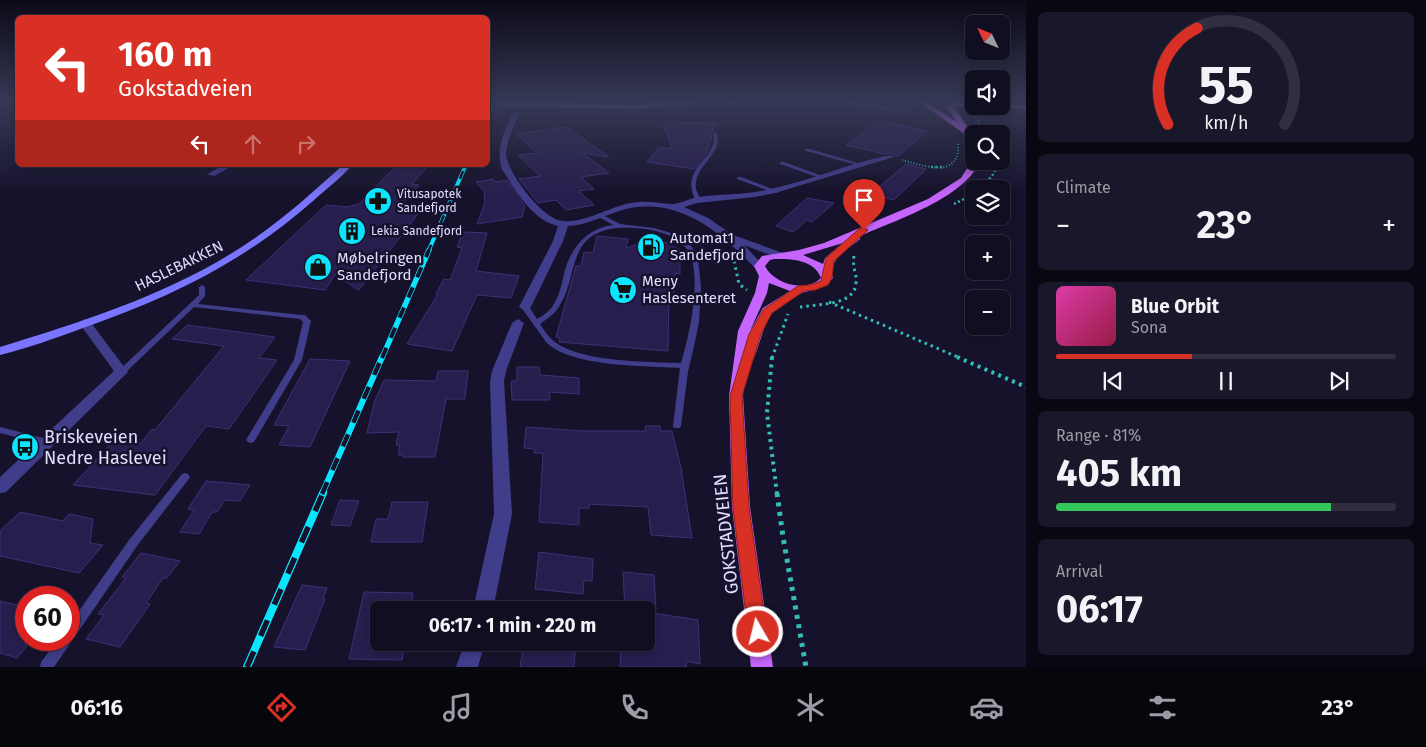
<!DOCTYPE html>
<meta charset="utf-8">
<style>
body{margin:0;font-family:"Fira Sans",sans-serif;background:#19172a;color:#f1f3f6;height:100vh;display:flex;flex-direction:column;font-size:19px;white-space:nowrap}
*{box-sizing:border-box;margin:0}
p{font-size:16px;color:#9c9ca5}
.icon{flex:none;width:28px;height:28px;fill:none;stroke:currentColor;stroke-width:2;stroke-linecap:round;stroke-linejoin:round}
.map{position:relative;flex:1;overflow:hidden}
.side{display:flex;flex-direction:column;gap:12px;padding:12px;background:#090812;width:400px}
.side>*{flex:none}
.guide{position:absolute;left:15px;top:15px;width:475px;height:152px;border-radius:8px;box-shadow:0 2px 8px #0003,0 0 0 1px #302e3f;background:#d93025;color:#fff;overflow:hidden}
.needle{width:32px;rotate:313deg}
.buttons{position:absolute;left:965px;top:15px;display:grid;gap:10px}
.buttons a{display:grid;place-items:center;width:45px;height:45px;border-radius:8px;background:#100e21;box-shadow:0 2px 8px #0003,0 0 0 1px #302e3f;font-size:25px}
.speed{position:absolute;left:15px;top:586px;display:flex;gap:10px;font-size:25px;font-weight:700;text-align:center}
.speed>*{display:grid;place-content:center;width:65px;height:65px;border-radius:50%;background:#100e21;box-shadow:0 2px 8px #0003,0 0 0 1px #302e3f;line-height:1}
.speed .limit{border:8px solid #d22;background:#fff;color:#111}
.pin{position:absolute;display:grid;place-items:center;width:42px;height:42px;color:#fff;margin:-51px -21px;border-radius:50% 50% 50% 0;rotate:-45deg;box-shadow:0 0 5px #0007}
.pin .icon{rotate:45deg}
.me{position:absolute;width:55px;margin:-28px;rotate:352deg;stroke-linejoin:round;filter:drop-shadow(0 0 4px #0008)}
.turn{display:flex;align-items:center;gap:18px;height:105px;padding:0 20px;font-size:22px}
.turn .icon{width:65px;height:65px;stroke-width:2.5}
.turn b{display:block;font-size:35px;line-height:42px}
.lanes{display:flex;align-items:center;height:48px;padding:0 20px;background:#0003;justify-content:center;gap:25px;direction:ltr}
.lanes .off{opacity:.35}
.big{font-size:38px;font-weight:700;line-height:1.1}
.side .widget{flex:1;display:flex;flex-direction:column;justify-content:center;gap:8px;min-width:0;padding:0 18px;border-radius:8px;background:#19172a}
.side .dial{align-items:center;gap:0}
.dial svg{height:130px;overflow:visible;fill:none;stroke:#302e3f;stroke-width:7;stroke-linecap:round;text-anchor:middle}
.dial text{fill:#f1f3f6;stroke:none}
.song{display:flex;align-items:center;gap:15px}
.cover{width:60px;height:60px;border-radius:8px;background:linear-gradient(135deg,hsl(320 70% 55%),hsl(340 70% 35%))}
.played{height:5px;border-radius:2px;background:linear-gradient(90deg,#d93025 40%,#302e3f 40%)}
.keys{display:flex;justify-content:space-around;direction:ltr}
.heat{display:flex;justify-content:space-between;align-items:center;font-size:28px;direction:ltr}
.charge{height:8px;border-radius:4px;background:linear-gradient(90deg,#34c759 81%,#302e3f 0)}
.trip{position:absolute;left:370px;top:601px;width:285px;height:50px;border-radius:8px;background:#100e21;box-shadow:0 2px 8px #0003,0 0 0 1px #302e3f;font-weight:700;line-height:50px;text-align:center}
.tab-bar{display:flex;height:80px;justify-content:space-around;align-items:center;background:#06060d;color:#9c9ca5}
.tab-bar .icon{width:35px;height:35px}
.tab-bar .selected{color:#d93025}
.tab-bar b{font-size:22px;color:#f1f3f6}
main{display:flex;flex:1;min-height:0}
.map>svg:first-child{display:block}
.building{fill:#271e4d;stroke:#3f3078}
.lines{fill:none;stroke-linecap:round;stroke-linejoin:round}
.secondary-tunnel{stroke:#34304c;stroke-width:7;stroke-dasharray:7 4;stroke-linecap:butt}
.path-far4{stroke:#32bdb5;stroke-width:2;stroke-dasharray:1 2;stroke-linecap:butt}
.path-far3{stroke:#32bdb5;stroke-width:2.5;stroke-dasharray:2 2.5;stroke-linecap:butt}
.path-far2{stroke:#32bdb5;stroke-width:3;stroke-dasharray:2.5 4;stroke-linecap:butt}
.path-far1{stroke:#32bdb5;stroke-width:4;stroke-dasharray:3 4.5;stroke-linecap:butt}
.path{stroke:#32bdb5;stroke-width:5;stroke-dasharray:4 5.5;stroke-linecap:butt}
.service{fill:#403d8a;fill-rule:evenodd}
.minor{fill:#403d8a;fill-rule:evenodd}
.secondary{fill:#7975fe;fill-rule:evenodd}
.primary{fill:#c565fd;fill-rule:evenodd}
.rail-far4-casing{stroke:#0be4fc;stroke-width:3}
.rail-far3-casing{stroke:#0be4fc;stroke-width:4}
.rail-far2-casing{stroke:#0be4fc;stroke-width:5.5}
.rail-far1-casing{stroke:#0be4fc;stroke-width:6}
.rail-casing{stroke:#0be4fc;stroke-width:8}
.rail-far4{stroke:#16122c;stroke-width:2;stroke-dasharray:6;stroke-linecap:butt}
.rail-far3{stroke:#16122c;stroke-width:2.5;stroke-dasharray:8;stroke-linecap:butt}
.rail-far2{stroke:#16122c;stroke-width:4;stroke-dasharray:11;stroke-linecap:butt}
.rail-far1{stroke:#16122c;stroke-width:4.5;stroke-dasharray:13;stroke-linecap:butt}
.rail{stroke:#16122c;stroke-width:5.5;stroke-dasharray:17;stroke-linecap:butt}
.route{fill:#d93025;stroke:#8d1f18}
.labels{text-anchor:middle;stroke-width:5;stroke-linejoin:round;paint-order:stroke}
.far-poi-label{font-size:12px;fill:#e1ddff;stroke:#16122c;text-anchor:start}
.poi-label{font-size:15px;fill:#e1ddff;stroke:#16122c;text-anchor:start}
.street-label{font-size:15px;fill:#e1ddff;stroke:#16122c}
.near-poi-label{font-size:18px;fill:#e1ddff;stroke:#16122c;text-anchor:start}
.near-street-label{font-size:18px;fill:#e1ddff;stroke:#16122c}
</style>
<main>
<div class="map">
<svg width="1026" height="667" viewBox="0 0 1026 667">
<rect width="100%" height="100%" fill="#16122c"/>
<!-- building -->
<g class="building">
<path d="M879 121 927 131 897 157 891 153 884 154 846 145Z"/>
<path d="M665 122 717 123 711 133V139L706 154 694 169 647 162 659 147 672 149 663 124H666Z"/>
<path d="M566 127 609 157 582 153 609 173 581 177 594 189 579 191 594 205 566 210 556 200 538 203 519 179 540 176 518 155 537 153 516 134Z"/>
<path d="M906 164 926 169 894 200 871 194Z"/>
<path d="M397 165H429L412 184 419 185 396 212 418 214 359 290 335 275 325 290 246 280 326 205 347 207 359 204Z"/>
<path d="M493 179 496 182 507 180 525 206 522 217 477 224 485 203 484 191 476 182Z"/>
<path d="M807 198 834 203 812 222 807 220 793 232 776 226Z"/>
<path d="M463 232 487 233 476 271 519 276 511 298 477 295 452 351 407 344 438 294H436L444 279 450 280 462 248 457 247Z"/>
<path d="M597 236 628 239 626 248 657 238 680 250V274L675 273 674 293 669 292 668 351 559 342 560 338 556 337 576 266H581L584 252 593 253Z"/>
<path d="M187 325 275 337 259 358 277 360 229 429 206 426 155 495 73 485 114 440 141 443 152 429 155 430 224 346 172 339Z"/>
<path d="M310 359 350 361 310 447 279 445 289 426 274 425Z"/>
<path d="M517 367H539L540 375 579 378V394L549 392 550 400H512L511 381H517Z"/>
<path d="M438 371H468L465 399H446L435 457H403V455H398L400 445H396L399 432 367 433 374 403 384 380 436 381Z"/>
<path d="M645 426H660L661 431H672L681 468 692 538 651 535 648 507 589 504V508H579V525L539 522 543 453H534L535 449 524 448 526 427 583 431H646Z"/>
<path d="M206 481 250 485 240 501 225 500 217 512H212L199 534 180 532 194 510 188 509Z"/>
<path d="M340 500 359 501 350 526 331 525Z"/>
<path d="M392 502H428L422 542H371L376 519H388Z"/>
<path d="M20 512 63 521 69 514 93 519 90 543 103 545 79 573 0 556V531Z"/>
<path d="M539 552 593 559 592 581 584 580 583 594 535 589Z"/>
<path d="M141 553 180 561 167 578H163L146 603 150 604 120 647 86 639 104 615 98 614 126 578 122 577Z"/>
<path d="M623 572 654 575 656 610H625Z"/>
<path d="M302 585 327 588 323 599H325L305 650 274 647Z"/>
<path d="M364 592 413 593 411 610H379V642H405L402 660 349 659Z"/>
<path d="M0 601 26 607V647L17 658 0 653Z"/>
<path d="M646 612 698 620 700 664 687 661 686 667H620L621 642H646Z"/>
<path d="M524 642H576L574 667H520Z"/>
</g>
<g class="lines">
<!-- secondary-tunnel -->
<path class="secondary-tunnel" d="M488 104H498"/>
<!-- path-far4 -->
<g class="path-far4">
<path d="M839 101 910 113"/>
<path d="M893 103 902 106"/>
<path d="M722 104 754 101"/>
<path d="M979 114H998"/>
<path d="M975 115 985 134"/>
<path d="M902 160C925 166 961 180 958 142"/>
<path d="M996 168 997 161"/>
</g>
<!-- path-far3 -->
<g class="path-far3">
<path d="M931 167H944"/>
<path d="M980 189 992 176 997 167"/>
<path d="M954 204 974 194"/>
</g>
<!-- path-far2 -->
<g class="path-far2">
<path d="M734 261 739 284 747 290"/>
<path d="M829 302 960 358"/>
<path d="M800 307C817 304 855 306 856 283 857 272 852 268 854 256"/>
<path d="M772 358 788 314"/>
</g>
<!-- path-far1 -->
<g class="path-far1">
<path d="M772 357 767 413 777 494"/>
<path d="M957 357 1026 387"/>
</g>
<!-- path -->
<path class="path" d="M777 493 783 537 806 667"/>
<!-- service -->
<g class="service">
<path d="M715 132 717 133C723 156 693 165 696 189 697 192 699 196 701 200L696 201C678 165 720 160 713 133Z"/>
<path d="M806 149H810L861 164 857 165 806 151Z"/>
<path d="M780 162H784L825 177 820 178 780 164Z"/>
<path d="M737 177H741L780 192 775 193 737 179Z"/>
<path d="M599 213 620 224 654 228 678 235 690 244 695 252 698 259 701 287 699 322 695 342 688 372 681 426 680 428H674L673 426 680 368C646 366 570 367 546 342L521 307 525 305H528L537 319C543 316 548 312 552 307 560 296 562 282 565 270 572 246 588 228 613 225L597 216 596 215ZM616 228C638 227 669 229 685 247 705 268 689 337 681 363 649 362 580 362 555 342 549 338 544 330 540 324 548 318 556 313 560 305 579 274 566 235 616 228Z"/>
<path d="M202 285 205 287V296L198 304 302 315H305L311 321 302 360 254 442 251 443 248 442 246 440 294 360 303 322 300 319 194 307 124 374 121 375 117 372 199 295V287Z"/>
<path d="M0 427 47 439 50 440 52 442 50 444 47 445 0 433Z"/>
<path d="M185 473 188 474 190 477 188 480 137 546 54 667H40L41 662 58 640H69V625L129 540 182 474Z"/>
</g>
<!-- minor -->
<g class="minor">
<path d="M514 112 519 113C515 125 507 139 506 153 506 171 540 215 558 220 581 226 608 207 631 203 646 200 658 203 672 204 680 204 690 198 698 197 717 194 736 195 755 192 801 185 844 164 890 155L894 157 775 193 755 197 697 203 684 207 708 218 733 235 786 254 787 256 786 258H778L744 245 764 266 759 269 755 268C720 232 680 197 626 209 606 214 589 225 568 226L563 241 531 307 525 311 519 307 553 241 558 226C532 220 515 190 502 169 495 149 505 129 514 112Z"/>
<path d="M224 165H234L214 176 207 174Z"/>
<path d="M85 319 89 320 128 372 6 492 0 493V477L114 371 79 323Z"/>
<path d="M518 319 524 323 506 371 504 381 512 514 493 610H473L494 514 490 381 492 371 512 323Z"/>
<path d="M465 642H485L478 667H456Z"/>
</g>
<!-- secondary -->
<g class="secondary">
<path d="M682 101H714L636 109 498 106 495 104 498 102 636 105Z"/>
<path d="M910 101H925V102L922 104Z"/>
<path d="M1001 101 1026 106V110L1001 105Z"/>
<path d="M974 102V106L954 107 951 105 954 103Z"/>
<path d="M343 165H352C341 178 326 189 313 201 244 262 169 298 83 328 56 338 28 348 0 355V347C88 320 179 291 255 238 287 216 315 190 343 165Z"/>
</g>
<!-- primary -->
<g class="primary">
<path d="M922 102H926L957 122 947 108 948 105H952L974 136V143L966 135 922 104Z"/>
<path d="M973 159 974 161H980C965 198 896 220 860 236V239C848 249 827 260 833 278 825 288 817 289 805 292 799 293 777 308 772 313 762 324 756 366 746 369L743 396 750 507 773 667H751L732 507 729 396 738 331 755 293 759 276 754 266 762 256 799 250 824 243 928 199 961 178ZM843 243 825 258 823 264 803 255ZM774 259C791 259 814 259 821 278 806 293 774 284 765 266L770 260ZM769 283 790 291 763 308 750 331 767 293Z"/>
</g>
<!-- rail-far4 casing -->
<g class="rail-far4-casing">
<g id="rail-far4">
<path d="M488 117 494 101"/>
<path d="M465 168 466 165"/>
</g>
</g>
<!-- rail-far3 casing -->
<g class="rail-far3-casing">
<path id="rail-far3" d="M428 252 465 167"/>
</g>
<!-- rail-far2 casing -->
<g class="rail-far2-casing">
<path id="rail-far2" d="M382 358 429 250"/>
</g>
<!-- rail-far1 casing -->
<g class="rail-far1-casing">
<path id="rail-far1" d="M322 494 382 357"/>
</g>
<!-- rail casing -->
<g class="rail-casing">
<path id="rail" d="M247 667 323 493"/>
</g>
<!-- rail-far4 -->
<use href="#rail-far4" class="rail-far4"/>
<!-- rail-far3 -->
<use href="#rail-far3" class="rail-far3"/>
<!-- rail-far2 -->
<use href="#rail-far2" class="rail-far2"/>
<!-- rail-far1 -->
<use href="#rail-far1" class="rail-far1"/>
<!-- rail -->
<use href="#rail" class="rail"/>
</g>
<!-- sky -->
<linearGradient id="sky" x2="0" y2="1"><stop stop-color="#0c0a18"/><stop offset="0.52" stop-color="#363956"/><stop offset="1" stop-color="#363956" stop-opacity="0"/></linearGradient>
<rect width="1026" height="195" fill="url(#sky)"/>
<!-- route -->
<path class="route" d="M860 228H864L868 230 834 261 832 278 828 285 815 290 804 291 772 313 761 334 742 396 749 508 767 632 764 638 758 640 751 638 748 632 733 508 730 396 749 334 764 309 798 286 810 285 821 281 826 258Z"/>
<!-- icons -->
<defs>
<g id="pharmacy-disc" transform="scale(1.4375)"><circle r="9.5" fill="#0be4fc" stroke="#16122c"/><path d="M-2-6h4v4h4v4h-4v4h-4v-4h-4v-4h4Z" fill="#111"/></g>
<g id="building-disc" transform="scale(1.4375)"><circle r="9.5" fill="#0be4fc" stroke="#16122c"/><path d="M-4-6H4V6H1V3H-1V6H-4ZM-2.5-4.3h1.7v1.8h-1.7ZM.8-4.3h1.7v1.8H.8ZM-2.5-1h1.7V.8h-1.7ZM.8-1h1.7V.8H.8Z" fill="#111"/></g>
<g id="fuel-disc" transform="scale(1.4375)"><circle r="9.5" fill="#0be4fc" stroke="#16122c"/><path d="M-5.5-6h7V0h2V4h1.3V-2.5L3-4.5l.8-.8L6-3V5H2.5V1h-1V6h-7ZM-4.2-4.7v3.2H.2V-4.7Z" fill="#111"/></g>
<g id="shop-disc" transform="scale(1.4375)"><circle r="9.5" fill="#0be4fc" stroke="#16122c"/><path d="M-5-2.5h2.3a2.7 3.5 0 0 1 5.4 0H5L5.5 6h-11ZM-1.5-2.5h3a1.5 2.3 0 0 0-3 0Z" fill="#111"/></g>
<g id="supermarket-disc" transform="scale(1.4375)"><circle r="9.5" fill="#0be4fc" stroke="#16122c"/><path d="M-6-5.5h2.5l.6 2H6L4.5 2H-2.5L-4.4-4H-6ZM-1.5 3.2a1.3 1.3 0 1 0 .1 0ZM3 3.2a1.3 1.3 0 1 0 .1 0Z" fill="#111"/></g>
<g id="bus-disc" transform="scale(1.4375)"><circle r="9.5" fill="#0be4fc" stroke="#16122c"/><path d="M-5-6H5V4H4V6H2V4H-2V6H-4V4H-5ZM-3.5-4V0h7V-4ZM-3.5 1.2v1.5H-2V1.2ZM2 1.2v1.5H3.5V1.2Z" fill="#111"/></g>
</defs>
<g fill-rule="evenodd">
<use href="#pharmacy-disc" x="378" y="201"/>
<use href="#building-disc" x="352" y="231"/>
<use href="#fuel-disc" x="651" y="247"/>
<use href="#shop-disc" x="318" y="267"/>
<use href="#supermarket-disc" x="623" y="290"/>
<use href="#bus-disc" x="25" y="447"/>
</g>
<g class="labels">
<!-- far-poi labels -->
<g class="far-poi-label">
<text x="397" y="198">Vitusapotek<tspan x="397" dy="14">Sandefjord</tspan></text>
<text x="371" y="235">Lekia Sandefjord</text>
</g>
<!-- poi labels -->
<g class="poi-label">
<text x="670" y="243">Automat1<tspan x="670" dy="17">Sandefjord</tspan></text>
<text x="337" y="263">Møbelringen<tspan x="337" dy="17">Sandefjord</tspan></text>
<text x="642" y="286">Meny<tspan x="642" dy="17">Haslesenteret</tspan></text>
</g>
<!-- street labels -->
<g class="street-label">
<text transform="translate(179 266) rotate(-26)" y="5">HASLEBAKKEN</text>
</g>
<!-- near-poi labels -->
<g class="near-poi-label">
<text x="44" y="443">Briskeveien<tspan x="44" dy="21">Nedre Haslevei</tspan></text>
</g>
<!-- near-street labels -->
<g class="near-street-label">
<text transform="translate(726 534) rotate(-96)" y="6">GOKSTADVEIEN</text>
</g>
</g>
</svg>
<div class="buttons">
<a><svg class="needle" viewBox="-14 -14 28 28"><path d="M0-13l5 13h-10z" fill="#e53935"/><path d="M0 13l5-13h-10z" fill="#9c9ca5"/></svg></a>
<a><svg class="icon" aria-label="sound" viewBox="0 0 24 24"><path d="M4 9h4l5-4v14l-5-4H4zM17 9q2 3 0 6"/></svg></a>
<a><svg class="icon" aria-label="search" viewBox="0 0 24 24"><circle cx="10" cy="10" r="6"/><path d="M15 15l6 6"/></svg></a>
<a><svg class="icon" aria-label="layers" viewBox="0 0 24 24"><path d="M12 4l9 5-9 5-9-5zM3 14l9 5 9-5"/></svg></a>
<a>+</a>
<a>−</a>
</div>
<div class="speed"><div class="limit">60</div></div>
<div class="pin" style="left:864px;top:230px;background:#d93025"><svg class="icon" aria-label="arrive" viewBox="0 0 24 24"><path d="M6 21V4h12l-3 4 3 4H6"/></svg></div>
<svg class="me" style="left:758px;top:632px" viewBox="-20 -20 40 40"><circle r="17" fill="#d93025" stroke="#fff" stroke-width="3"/><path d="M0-11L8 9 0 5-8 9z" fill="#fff"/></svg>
<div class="trip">06:17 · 1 min · 220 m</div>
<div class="guide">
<div class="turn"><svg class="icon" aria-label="left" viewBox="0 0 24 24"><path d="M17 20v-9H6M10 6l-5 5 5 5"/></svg><div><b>160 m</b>Gokstadveien</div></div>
<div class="lanes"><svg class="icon" aria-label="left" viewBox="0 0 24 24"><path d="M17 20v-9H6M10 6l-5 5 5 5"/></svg><svg class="icon off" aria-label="ahead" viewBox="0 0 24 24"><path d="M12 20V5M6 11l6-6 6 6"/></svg><svg class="icon off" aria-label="right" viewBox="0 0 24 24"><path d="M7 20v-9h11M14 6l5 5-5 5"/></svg></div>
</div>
</div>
<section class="side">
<div class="widget dial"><svg viewBox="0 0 100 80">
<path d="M14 69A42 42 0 1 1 86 69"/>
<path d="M14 69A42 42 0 0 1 32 10" stroke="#d93025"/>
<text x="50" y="56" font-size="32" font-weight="700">55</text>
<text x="50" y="72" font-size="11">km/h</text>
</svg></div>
<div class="widget"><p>Climate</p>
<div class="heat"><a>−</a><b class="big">23°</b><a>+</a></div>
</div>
<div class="widget">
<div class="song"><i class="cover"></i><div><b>Blue Orbit</b><p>Sona</p></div></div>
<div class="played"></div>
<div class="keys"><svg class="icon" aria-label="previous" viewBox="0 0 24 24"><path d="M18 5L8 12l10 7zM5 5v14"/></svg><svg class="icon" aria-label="pause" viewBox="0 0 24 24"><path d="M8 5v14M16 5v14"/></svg><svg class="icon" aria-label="next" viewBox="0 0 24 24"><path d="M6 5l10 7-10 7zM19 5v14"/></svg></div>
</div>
<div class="widget"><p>Range · 81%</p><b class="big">405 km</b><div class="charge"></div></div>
<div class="widget"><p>Arrival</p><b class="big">06:17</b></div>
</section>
</main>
<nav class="tab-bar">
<b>06:16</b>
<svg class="icon selected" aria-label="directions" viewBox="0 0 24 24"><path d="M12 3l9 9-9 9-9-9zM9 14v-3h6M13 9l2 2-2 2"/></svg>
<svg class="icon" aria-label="music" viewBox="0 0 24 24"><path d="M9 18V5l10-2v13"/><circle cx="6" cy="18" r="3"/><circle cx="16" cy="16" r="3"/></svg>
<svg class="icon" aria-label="phone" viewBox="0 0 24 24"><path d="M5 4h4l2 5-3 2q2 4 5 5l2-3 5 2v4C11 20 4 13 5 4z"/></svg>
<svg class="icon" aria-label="climate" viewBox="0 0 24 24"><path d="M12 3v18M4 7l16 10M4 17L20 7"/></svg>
<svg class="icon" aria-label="car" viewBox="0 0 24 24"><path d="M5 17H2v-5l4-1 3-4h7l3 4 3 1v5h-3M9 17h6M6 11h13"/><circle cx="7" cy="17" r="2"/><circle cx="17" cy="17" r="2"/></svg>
<svg class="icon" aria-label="filters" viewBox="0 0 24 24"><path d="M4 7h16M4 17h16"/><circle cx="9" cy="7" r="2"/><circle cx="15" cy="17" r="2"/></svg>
<b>23°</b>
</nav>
